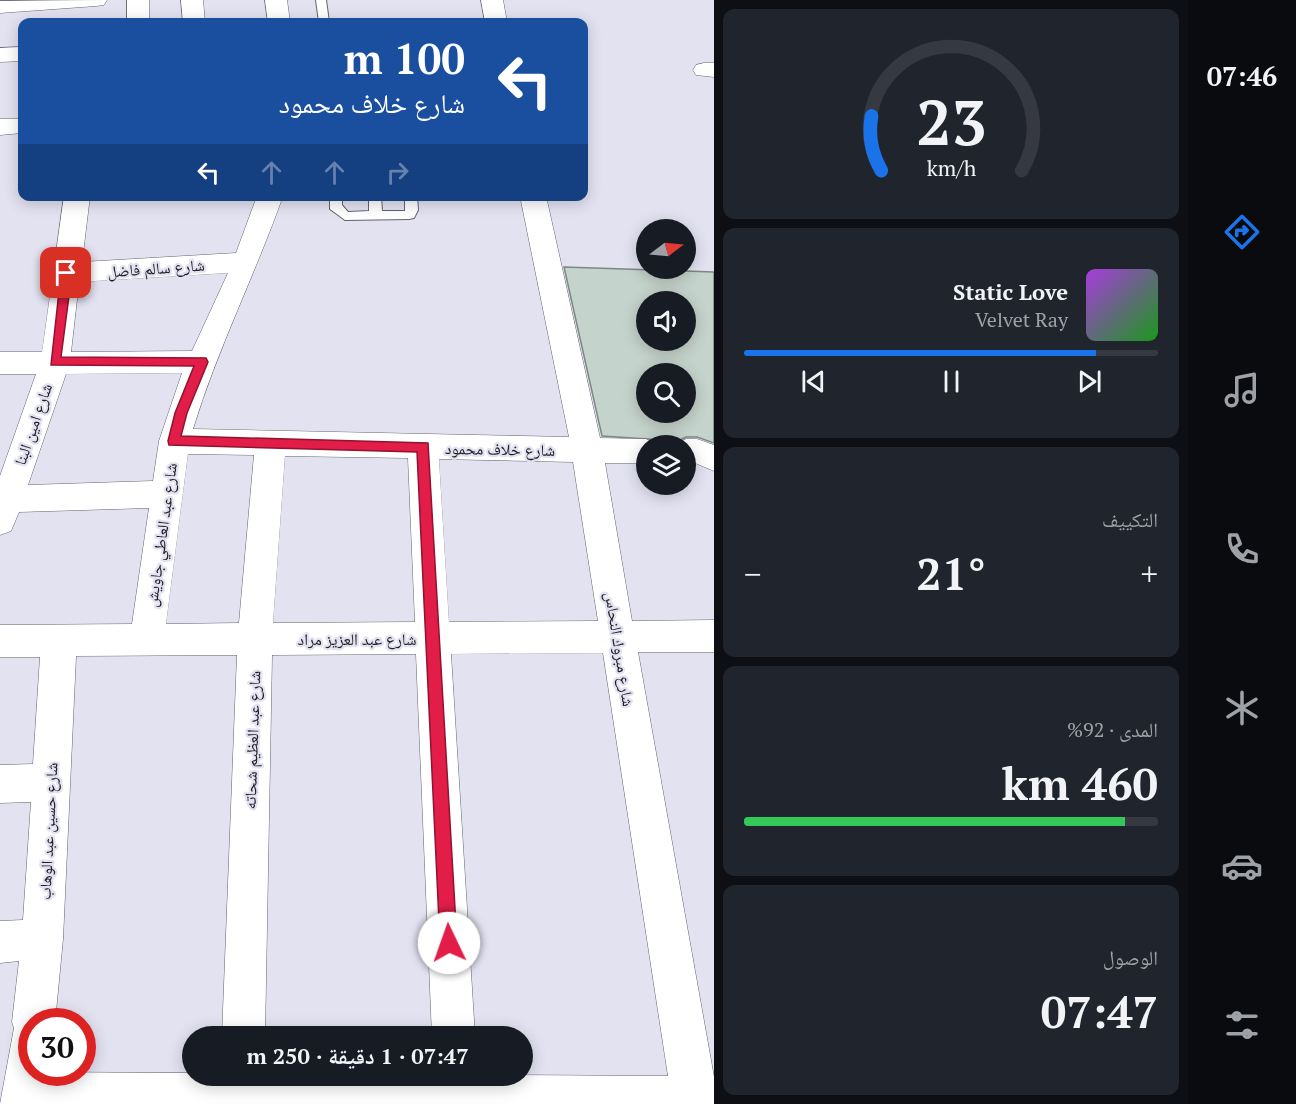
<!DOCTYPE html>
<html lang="ar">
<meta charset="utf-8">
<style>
body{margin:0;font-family:"PT Serif","Noto Naskh Arabic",serif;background:#20242c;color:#f1f3f6;direction:rtl;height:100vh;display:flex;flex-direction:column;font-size:22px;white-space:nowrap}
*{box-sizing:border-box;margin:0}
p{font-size:20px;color:#9ea1a6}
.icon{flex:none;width:33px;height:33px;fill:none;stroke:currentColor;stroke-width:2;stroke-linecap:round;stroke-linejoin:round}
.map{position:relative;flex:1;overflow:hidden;direction:ltr}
.details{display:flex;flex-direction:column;gap:9px;padding:9px;background:#0d0f14;width:474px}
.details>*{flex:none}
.guide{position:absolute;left:18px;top:18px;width:570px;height:183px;border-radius:12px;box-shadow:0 3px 15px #0003;direction:rtl;background:#1a4fa0;color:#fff;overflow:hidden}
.needle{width:39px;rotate:74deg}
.controls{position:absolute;left:636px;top:219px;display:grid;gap:12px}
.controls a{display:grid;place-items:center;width:60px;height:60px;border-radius:50%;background:#171b24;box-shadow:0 3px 15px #0003;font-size:30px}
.speed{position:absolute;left:18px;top:1008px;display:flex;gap:12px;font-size:30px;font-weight:700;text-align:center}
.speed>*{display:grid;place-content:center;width:78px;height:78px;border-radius:50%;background:#171b24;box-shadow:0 3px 15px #0003;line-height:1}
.speed .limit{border:9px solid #d22;background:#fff;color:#111}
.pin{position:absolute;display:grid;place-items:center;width:51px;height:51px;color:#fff;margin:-26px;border-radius:12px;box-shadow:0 3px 9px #0006}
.me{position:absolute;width:66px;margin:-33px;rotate:357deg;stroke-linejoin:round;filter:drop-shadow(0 0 4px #0008)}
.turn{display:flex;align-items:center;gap:21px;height:126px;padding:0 24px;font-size:27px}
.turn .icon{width:78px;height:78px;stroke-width:2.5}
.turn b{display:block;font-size:42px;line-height:51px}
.lanes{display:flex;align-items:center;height:57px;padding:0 24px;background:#0003;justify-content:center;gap:30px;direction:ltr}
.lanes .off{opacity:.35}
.big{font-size:45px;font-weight:800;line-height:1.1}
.details .card{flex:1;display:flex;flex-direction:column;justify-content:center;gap:9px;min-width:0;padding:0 21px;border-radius:12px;background:#20242c}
.details .dial{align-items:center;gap:0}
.dial svg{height:156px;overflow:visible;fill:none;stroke:#363941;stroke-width:7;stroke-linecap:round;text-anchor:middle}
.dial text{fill:#f1f3f6;stroke:none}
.song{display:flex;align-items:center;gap:18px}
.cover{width:72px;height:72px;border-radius:9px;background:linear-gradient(135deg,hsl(280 70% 55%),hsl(120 70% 35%))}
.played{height:6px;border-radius:3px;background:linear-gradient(90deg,#1a73e8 85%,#363941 85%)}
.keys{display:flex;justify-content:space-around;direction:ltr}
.heat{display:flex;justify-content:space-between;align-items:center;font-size:33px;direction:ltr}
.charge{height:9px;border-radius:4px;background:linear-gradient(90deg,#34c759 92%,#363941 0)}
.trip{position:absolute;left:182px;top:1026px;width:351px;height:60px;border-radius:30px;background:#171b24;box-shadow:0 3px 15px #0003;font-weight:800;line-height:60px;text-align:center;direction:rtl}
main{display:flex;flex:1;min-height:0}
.tab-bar{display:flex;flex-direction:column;width:108px;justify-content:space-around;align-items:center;background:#090b0e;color:#9ea1a6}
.tab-bar .icon{width:42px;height:42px}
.tab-bar .active{color:#1a73e8}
.tab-bar b{font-size:27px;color:#f1f3f6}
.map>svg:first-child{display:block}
.building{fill:#c4d3cb;stroke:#7b8982;stroke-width:1.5;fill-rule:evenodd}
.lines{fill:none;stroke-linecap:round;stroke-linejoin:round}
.lane-casing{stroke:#646470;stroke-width:2}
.street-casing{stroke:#646470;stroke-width:1}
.lane{fill:#fff;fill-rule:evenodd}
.street{fill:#fff;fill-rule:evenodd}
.route{fill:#e11d48;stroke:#92132f;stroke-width:1.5}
.labels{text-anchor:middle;stroke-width:4.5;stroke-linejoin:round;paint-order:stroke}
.street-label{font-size:16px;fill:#1e1d23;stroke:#e3e2f1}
</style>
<main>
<nav class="tab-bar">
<b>07:46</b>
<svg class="icon active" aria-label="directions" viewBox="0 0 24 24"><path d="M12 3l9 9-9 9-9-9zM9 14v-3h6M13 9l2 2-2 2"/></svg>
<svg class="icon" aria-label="music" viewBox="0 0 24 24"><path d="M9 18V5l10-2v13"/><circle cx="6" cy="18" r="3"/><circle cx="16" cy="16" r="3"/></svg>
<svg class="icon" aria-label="phone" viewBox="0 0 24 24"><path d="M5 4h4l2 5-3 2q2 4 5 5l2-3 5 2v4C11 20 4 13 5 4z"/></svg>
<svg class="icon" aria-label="climate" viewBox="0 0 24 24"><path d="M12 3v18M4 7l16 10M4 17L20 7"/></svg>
<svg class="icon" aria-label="car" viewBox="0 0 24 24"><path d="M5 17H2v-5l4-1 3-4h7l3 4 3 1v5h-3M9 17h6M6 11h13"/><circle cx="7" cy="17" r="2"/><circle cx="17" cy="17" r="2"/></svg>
<svg class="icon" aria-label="filters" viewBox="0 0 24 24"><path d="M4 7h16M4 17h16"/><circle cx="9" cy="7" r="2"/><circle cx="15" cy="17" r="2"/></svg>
</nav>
<section class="details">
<div class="card dial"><svg viewBox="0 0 100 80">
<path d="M14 69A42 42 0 1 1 86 69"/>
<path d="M14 69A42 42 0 0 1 9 41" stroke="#1a73e8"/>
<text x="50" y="56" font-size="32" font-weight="700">23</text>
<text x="50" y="72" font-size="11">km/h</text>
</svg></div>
<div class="card">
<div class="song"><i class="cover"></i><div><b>Static Love</b><p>Velvet Ray</p></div></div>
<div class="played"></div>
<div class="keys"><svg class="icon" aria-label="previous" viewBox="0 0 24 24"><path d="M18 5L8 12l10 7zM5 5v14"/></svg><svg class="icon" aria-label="pause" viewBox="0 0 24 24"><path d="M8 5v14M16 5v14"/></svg><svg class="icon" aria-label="next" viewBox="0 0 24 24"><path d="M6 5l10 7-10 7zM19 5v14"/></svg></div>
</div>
<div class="card"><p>التكييف</p>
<div class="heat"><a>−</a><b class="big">21°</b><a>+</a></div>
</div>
<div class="card"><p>المدى · 92%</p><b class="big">460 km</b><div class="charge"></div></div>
<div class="card"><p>الوصول</p><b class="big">07:47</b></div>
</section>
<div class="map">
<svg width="714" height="1104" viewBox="0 0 714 1104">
<rect width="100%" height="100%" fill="#e3e2f1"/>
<!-- building -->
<path class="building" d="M564 267 714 272V443L697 437H686L678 441 602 436ZM646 302H686V340H646ZM646 374H686V412H646Z"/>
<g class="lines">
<!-- lane casing -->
<g class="lane-casing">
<g id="lane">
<path d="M316 0H326L329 22H319Z"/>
<path d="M330 196H342V205L348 212 369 211V196H381L382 211H405V196H417L418 210 414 218 409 219 345 220 330 209Z"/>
</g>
</g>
<!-- street casing -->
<g class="street-casing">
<g id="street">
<path d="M107 0 104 5 96 6 0 13V1Z"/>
<rect x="127" y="0" width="22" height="22"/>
<path d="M181 0H203L205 22H183Z"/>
<path d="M265 0H287L290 22H268Z"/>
<path d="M481 0H503L507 22H485Z"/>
<path d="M22 47V61L0 62V48Z"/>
<path d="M704 63H714V77L696 75 693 70 696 65Z"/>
<path d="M0 119H22V133L0 135Z"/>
<path d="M64 196H90L82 262 236 253 257 196H283C255 275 217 350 193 429L569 437 520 196H546L600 438 646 439 659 446H646V463H605L632 621 714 620V652H638L714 1077V1104H0L14 1028 12 1022 19 961 0 963V921L23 920 31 802 0 803V765L33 764 40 657H0V625L132 624 149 508 19 512 11 531 0 535V476L36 374H0V352H42ZM228 273 192 351 71 352 79 282ZM182 373 159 441 153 481 28 485 66 374ZM188 454 254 455 239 623 166 624ZM285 456 408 458 415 622 273 623ZM439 459 573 462 598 621 449 622ZM603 653 668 1076 32 1072V1022H55L63 939 76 656 237 655 222 1036H265L272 655 416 654 432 1036H475L451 654Z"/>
<path d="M686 439H697L714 445V471L695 463H686V446H673Z"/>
</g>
</g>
<!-- lane -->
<use href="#lane" class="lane"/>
<!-- street -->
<use href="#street" class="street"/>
</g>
<!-- route -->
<path class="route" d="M66 269 72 273 61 357 206 358 208 362 187 413 181 436 428 443 457 943 455 949 449 951 443 949 440 943 417 452 169 445 168 441 175 413 194 366 51 365 61 273Z"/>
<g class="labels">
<!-- street labels -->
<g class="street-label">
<text transform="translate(156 268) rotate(-4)" y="6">شارع سالم فاضل</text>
<text transform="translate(33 424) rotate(-71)" y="6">شارع امين البنا</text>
<text transform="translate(500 449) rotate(1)" y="6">شارع خلاف محمود</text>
<text transform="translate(161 535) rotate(-82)" y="6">شارع عبد العاطي جاويش</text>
<text x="357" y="645">شارع عبد العزيز مراد</text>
<text transform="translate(620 649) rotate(81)" y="6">شارع مبروك النحاس</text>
<text transform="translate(252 740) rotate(-88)" y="6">شارع عبد العظيم شحاته</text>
<text transform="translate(48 831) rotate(-87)" y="6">شارع حسين عبد الوهاب</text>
</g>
</g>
</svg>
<div class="controls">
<a><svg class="needle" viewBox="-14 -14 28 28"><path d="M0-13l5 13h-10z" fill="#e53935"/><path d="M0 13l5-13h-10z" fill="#9ea1a6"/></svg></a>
<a><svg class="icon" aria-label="sound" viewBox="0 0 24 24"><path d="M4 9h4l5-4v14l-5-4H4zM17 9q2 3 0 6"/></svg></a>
<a><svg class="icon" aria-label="search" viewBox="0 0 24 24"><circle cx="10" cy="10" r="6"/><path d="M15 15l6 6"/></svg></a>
<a><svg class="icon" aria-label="layers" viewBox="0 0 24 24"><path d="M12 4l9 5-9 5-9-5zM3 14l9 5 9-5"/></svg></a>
</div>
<div class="speed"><div class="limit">30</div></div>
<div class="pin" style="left:66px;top:273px;background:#d93025"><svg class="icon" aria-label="arrive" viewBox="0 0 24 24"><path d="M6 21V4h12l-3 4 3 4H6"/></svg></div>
<svg class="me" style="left:449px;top:943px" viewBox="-20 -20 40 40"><circle r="19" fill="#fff"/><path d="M0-13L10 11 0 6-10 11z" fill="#e11d48"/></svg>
<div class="trip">07:47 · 1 دقيقة · 250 m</div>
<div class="guide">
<div class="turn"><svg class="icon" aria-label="left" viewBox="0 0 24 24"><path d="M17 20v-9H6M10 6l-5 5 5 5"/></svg><div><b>100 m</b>شارع خلاف محمود</div></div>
<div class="lanes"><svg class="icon" aria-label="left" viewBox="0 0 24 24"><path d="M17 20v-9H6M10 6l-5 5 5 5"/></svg><svg class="icon off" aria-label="ahead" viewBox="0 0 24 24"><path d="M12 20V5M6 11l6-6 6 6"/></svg><svg class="icon off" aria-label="ahead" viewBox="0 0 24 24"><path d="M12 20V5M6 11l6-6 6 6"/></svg><svg class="icon off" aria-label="right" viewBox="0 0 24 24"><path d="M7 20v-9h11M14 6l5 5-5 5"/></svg></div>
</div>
</div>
</main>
